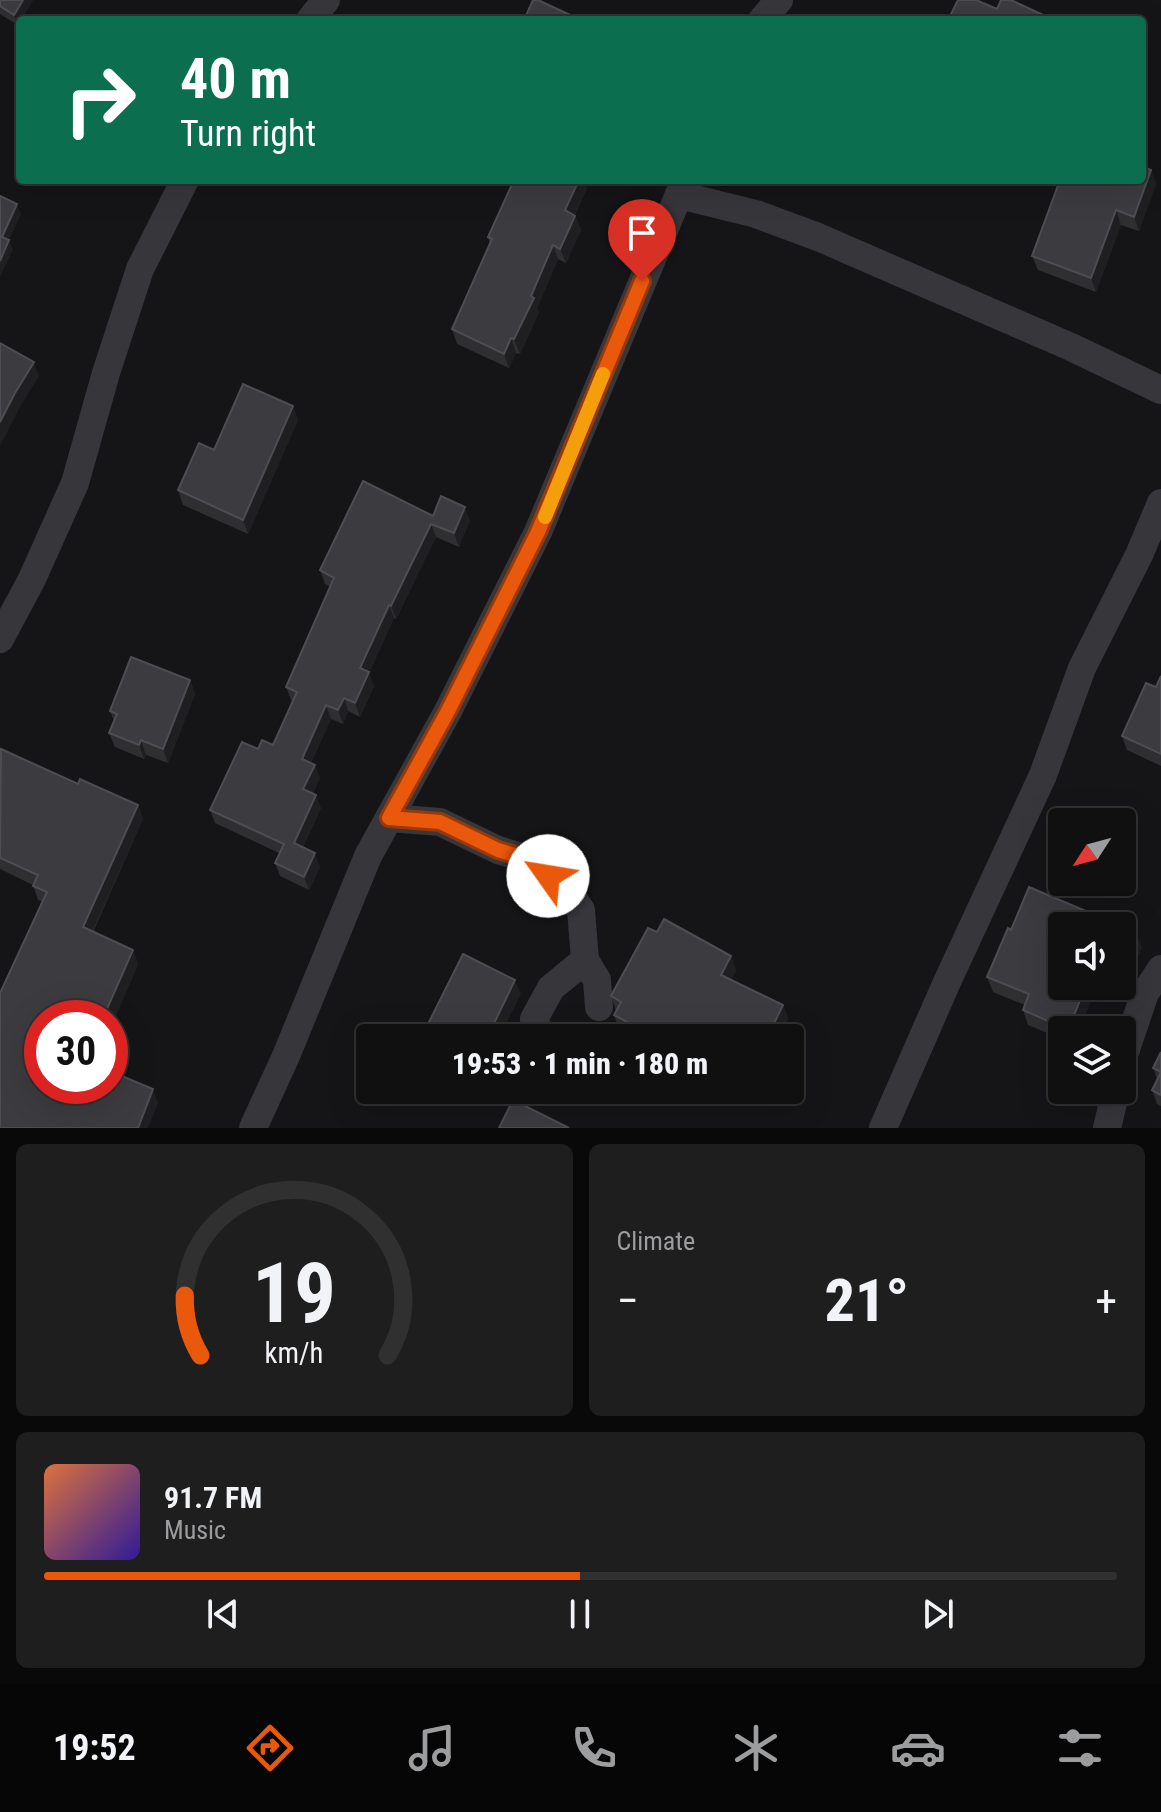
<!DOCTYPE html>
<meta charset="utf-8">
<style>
body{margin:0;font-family:"Roboto Condensed",sans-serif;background:#1e1e1f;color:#f1f3f6;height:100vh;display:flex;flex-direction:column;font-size:30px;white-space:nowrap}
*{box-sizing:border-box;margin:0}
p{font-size:26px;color:#9c9d9f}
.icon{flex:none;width:44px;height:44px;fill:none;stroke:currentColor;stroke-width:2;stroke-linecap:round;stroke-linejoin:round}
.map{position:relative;height:1128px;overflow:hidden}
.panel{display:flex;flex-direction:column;gap:16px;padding:16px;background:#090909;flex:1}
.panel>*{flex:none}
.hud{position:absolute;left:16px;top:16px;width:1130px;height:168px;border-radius:8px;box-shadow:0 8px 32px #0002,0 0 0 2px #303031;background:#0b6e4f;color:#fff;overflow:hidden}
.needle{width:52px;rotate:234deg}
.controls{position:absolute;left:1048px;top:808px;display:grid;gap:16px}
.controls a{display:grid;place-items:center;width:88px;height:88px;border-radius:8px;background:#101011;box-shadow:0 8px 32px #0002,0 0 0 2px #303031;font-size:40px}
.speed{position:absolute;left:24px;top:1000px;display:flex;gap:16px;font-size:40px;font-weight:700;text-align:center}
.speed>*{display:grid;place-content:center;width:104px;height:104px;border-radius:50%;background:#101011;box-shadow:0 8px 32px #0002,0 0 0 2px #303031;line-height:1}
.speed .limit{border:12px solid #d22;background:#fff;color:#111}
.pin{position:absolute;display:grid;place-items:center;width:68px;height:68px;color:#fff;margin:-82px -34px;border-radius:50% 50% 50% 0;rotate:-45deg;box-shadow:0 0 8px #0007}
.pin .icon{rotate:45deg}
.me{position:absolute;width:88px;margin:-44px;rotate:302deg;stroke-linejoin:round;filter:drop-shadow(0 0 6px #0008)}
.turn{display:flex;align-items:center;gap:28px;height:168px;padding:0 32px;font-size:36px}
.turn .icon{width:104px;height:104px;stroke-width:2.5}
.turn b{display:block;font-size:56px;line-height:68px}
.big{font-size:60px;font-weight:800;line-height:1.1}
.panel .card{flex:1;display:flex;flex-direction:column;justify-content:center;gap:12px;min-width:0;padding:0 28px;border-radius:12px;background:#1e1e1f}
.panel .dial{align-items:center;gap:0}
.dial svg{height:208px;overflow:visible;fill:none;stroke:#303031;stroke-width:7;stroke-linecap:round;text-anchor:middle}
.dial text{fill:#f1f3f6;stroke:none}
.song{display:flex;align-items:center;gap:24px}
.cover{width:96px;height:96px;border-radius:12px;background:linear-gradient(135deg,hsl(20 70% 55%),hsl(250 70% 35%))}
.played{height:8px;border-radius:4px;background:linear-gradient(90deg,#ea580c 50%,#303031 50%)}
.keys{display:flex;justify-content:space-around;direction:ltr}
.heat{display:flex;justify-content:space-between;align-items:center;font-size:44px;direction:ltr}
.panel .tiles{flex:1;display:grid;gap:16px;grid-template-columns:1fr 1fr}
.card:last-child{grid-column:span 2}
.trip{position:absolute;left:356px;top:1024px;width:448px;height:80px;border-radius:8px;background:#101011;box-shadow:0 8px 32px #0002,0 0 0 2px #303031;font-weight:800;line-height:80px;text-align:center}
.menu{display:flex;height:128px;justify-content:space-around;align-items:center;background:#060607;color:#9c9d9f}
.menu .icon{width:56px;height:56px}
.menu .on{color:#ea580c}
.menu b{font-size:36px;color:#f1f3f6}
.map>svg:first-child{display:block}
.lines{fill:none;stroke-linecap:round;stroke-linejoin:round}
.street{stroke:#37363b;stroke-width:28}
.wall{fill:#2f2e31}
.shaded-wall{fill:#1f1f21}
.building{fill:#3c3b3f;stroke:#4d4d52;stroke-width:2}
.route-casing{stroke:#983908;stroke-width:20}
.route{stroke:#ea580c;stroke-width:14}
.slow{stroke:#f59e0b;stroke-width:14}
</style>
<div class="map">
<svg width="1161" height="1128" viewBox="0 0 1161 1128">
<rect width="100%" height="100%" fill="#151517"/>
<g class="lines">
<!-- street -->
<g class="street">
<path d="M310 20 326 0"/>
<path d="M762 20 779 0"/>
<path d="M679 195 756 214 818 237 1071 347 1161 390"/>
<path d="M0 639 32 579 75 483 106 373 140 269 185 180"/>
<path d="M389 818 440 822 498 850 528 859 568 892 581 910 585 960 551 988 534 1019 542 1038"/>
<path d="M585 960 597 980 599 1007"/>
<path d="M1122 1061 1145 993 1161 969"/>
<path d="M253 1128 286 1056 368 856 448 711 538 532 685 180"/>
<path d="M883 1128 947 982 1043 775 1082 668 1139 555 1161 503"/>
<path d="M1107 1128 1116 1090"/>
</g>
</g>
<!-- wall -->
<g class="wall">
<path d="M0 0H33L18 25 0 14Z"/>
<path d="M1151 170 1156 184 1139 231 1121 225 1096 292 1038 270 1032 256Z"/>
<path d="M514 180H584L587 188 575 215 581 230 566 263 558 259 537 308 539 312 520 354 516 353 509 368 457 344 452 329 490 244 488 237Z"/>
<path d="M293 406 298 420 248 534 183 505 178 490 214 450Z"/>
<path d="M433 516 470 520 459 547 436 537 396 619 394 618 369 673 374 686 360 717 348 711 343 724 331 719 311 763 320 778 313 793 321 808 303 847 320 867 309 890 280 876 275 863 279 853 215 823 210 810 258 749 273 745 292 701 291 700 286 687 330 587 325 584 320 570Z"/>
<path d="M1161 676V766L1127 750 1122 736 1156 687Z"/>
<path d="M190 680 195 694 168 763 146 755 144 759 115 747 109 733 114 721 110 711Z"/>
<path d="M0 751 78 784 138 805 143 819 93 932 133 950 138 964 110 1029V1018L42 1086 158 1103 0 1128 43 902 38 900 33 885 0 869Z"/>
<path d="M1062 926 1097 986 1079 1030H1062V1039L1028 1025 1023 1010 1025 1005 993 992 987 977 1011 930Z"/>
<path d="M1122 926 1142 947 1129 977 1122 974Z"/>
<path d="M657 932 731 956 736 971 731 980 783 1005 788 1019 779 1038H636L619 1029 614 1015 616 1011 611 996Z"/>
<path d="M1161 1052V1106L1157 1104 1152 1090 1157 1079 1153 1068Z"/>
<path d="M456 1090H473L470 1097Z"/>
</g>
<!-- shaded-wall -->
<g class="shaded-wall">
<path d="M23 0H33L18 25 14 15Z"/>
<path d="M1151 170 1156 184 1139 231 1134 217Z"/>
<path d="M579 180H584L587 188 570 225 565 210Z"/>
<path d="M17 204 21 214 6 247 2 237Z"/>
<path d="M1116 210 1121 225 1096 292 1091 278Z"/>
<path d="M575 216 581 230 566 263 560 249Z"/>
<path d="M9 240 13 250 0 277V261Z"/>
<path d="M553 245 558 259 537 308 539 312 520 354 514 339 531 296Z"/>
<path d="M511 338 516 353 509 368 504 354Z"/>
<path d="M34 362 39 376 20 407 0 446V422L15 393Z"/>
<path d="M293 406 298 420 248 534 243 520Z"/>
<path d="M465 507 470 520 459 547 454 533Z"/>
<path d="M431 524 436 537 396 619 391 606Z"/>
<path d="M389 605 394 618 369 673 374 686 360 717 355 703 360 668Z"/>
<path d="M190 680 195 694 168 763 163 749Z"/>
<path d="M344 698 348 711 343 724 338 710Z"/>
<path d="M326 705 331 719 307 772 302 759Z"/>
<path d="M141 740 146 755 144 759 139 745Z"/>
<path d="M315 765 320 778 308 803 303 789Z"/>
<path d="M316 795 321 808 299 856 294 843Z"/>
<path d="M138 805 143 819 88 941 83 927Z"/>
<path d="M315 853 320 867 309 890 304 877Z"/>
<path d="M1136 932 1142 947 1129 977 1124 963Z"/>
<path d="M133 950 138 964 110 1029V1018H103Z"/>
<path d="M731 956 736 971 726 989 721 975Z"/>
<path d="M515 980 521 994 499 1038H487Z"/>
<path d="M1086 986H1097L1079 1030H1075L1072 1020Z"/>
<path d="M783 1005 788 1019 779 1038H767Z"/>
<path d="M1061 1015 1066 1030H1062V1039L1057 1025Z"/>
<path d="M153 1089 158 1103 148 1128H138Z"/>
<path d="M467 1090H473L470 1097Z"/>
</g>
<!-- building -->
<g class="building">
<path d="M0 0H23L14 15 0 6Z"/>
<path d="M533 0H538L581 20H524Z"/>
<path d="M958 0H976L997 9 1001 0H1011L1054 20H948Z"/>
<path d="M1142 166 1151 170 1134 217 1116 210 1091 278 1032 256 1060 180H1142Z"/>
<path d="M514 180H579L565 210 575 216 560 249 553 245 531 296 534 298 514 339 511 338 504 354 452 329 492 239 488 237Z"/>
<path d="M0 196 17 204 2 237 9 240 0 261Z"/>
<path d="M0 343 34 362 15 393 0 422Z"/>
<path d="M243 384 293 406 243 520 178 490 199 443 214 450Z"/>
<path d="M363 481 433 516 441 496 465 507 454 533 431 524 391 606 389 605 360 668 369 672 355 703 344 698 338 710 326 705 302 759 315 765 303 789 316 795 294 843 315 853 304 877 275 863 284 844 210 810 242 742 258 749 262 740 273 745 297 692 286 687 334 578 320 570Z"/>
<path d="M131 657 190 680 163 749 141 740 139 745 109 733 117 714 110 711Z"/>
<path d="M1161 676V754L1122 736 1146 683 1156 687Z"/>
<path d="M1 749 78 784 80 779 138 805 83 927 133 950 103 1018H42V1086H110V1071L153 1089 138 1128H0V993L47 892 33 886 38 875 0 858Z"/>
<path d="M1029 887 1121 926H1062V986H1086L1072 1020 1061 1015 1057 1025 1023 1010 1029 994 987 977 1008 928 1011 930Z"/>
<path d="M664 919 731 956 721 975 783 1005 767 1038H657L614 1015 621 1002 611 996 648 928 657 932Z"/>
<path d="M1122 926 1136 932 1124 963 1122 962Z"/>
<path d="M463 954 515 980 487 1038H421Z"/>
<path d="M1161 1052V1072L1153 1068Z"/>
<path d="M1161 1072V1095L1152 1090Z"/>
<path d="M513 1100 569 1128H499Z"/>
</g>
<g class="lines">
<!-- route casing -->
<g class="route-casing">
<path id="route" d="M548 876 528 859 498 850 440 822 389 818 448 711 538 532 642 281"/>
</g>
<!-- route -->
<use href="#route" class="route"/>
<!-- slow -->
<path class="slow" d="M545 517 603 374"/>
</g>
</svg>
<div class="controls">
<a><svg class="needle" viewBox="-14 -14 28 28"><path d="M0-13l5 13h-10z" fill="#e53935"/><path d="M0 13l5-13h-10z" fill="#9c9d9f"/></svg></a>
<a><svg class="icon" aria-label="sound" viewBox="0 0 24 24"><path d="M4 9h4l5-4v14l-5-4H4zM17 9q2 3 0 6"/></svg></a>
<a><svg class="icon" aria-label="layers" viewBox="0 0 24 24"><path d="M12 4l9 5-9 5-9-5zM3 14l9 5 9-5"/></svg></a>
</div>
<div class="speed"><div class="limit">30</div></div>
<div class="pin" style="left:642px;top:281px;background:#d93025"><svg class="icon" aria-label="arrive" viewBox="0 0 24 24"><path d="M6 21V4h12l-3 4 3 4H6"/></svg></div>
<svg class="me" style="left:548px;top:876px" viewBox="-20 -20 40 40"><circle r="19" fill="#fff"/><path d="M0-13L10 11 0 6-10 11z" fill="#ea580c"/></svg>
<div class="trip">19:53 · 1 min · 180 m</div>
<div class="hud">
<div class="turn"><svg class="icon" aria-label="right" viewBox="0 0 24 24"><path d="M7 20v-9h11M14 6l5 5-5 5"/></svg><div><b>40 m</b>Turn right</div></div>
</div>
</div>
<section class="panel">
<div class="tiles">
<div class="card dial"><svg viewBox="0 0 100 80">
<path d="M14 69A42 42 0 1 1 86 69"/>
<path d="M14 69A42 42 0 0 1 8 46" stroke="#ea580c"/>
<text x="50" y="56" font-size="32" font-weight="700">19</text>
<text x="50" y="72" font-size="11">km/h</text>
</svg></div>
<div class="card"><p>Climate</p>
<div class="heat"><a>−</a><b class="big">21°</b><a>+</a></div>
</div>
<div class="card">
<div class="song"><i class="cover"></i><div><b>91.7 FM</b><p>Music</p></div></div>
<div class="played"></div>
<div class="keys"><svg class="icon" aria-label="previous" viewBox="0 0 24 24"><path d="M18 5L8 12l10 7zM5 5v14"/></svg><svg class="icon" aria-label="pause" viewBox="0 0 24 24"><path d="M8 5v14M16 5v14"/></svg><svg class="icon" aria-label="next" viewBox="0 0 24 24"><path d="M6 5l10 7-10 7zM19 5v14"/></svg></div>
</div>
</div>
</section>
<nav class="menu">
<b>19:52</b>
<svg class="icon on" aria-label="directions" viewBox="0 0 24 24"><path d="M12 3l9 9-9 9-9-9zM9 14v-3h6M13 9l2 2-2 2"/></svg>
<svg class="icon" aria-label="music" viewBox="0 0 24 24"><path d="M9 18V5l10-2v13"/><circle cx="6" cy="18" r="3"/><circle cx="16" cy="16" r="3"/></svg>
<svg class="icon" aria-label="phone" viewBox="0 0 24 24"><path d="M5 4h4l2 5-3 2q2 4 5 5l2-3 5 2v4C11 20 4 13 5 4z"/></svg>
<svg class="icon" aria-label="climate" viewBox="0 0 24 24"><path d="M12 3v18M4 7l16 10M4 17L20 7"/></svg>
<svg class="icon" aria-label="car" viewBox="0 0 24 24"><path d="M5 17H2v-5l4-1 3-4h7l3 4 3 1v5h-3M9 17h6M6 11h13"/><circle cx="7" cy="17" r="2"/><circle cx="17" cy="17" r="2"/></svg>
<svg class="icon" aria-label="filters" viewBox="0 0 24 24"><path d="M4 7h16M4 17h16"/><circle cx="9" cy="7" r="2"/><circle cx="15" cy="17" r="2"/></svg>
</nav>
